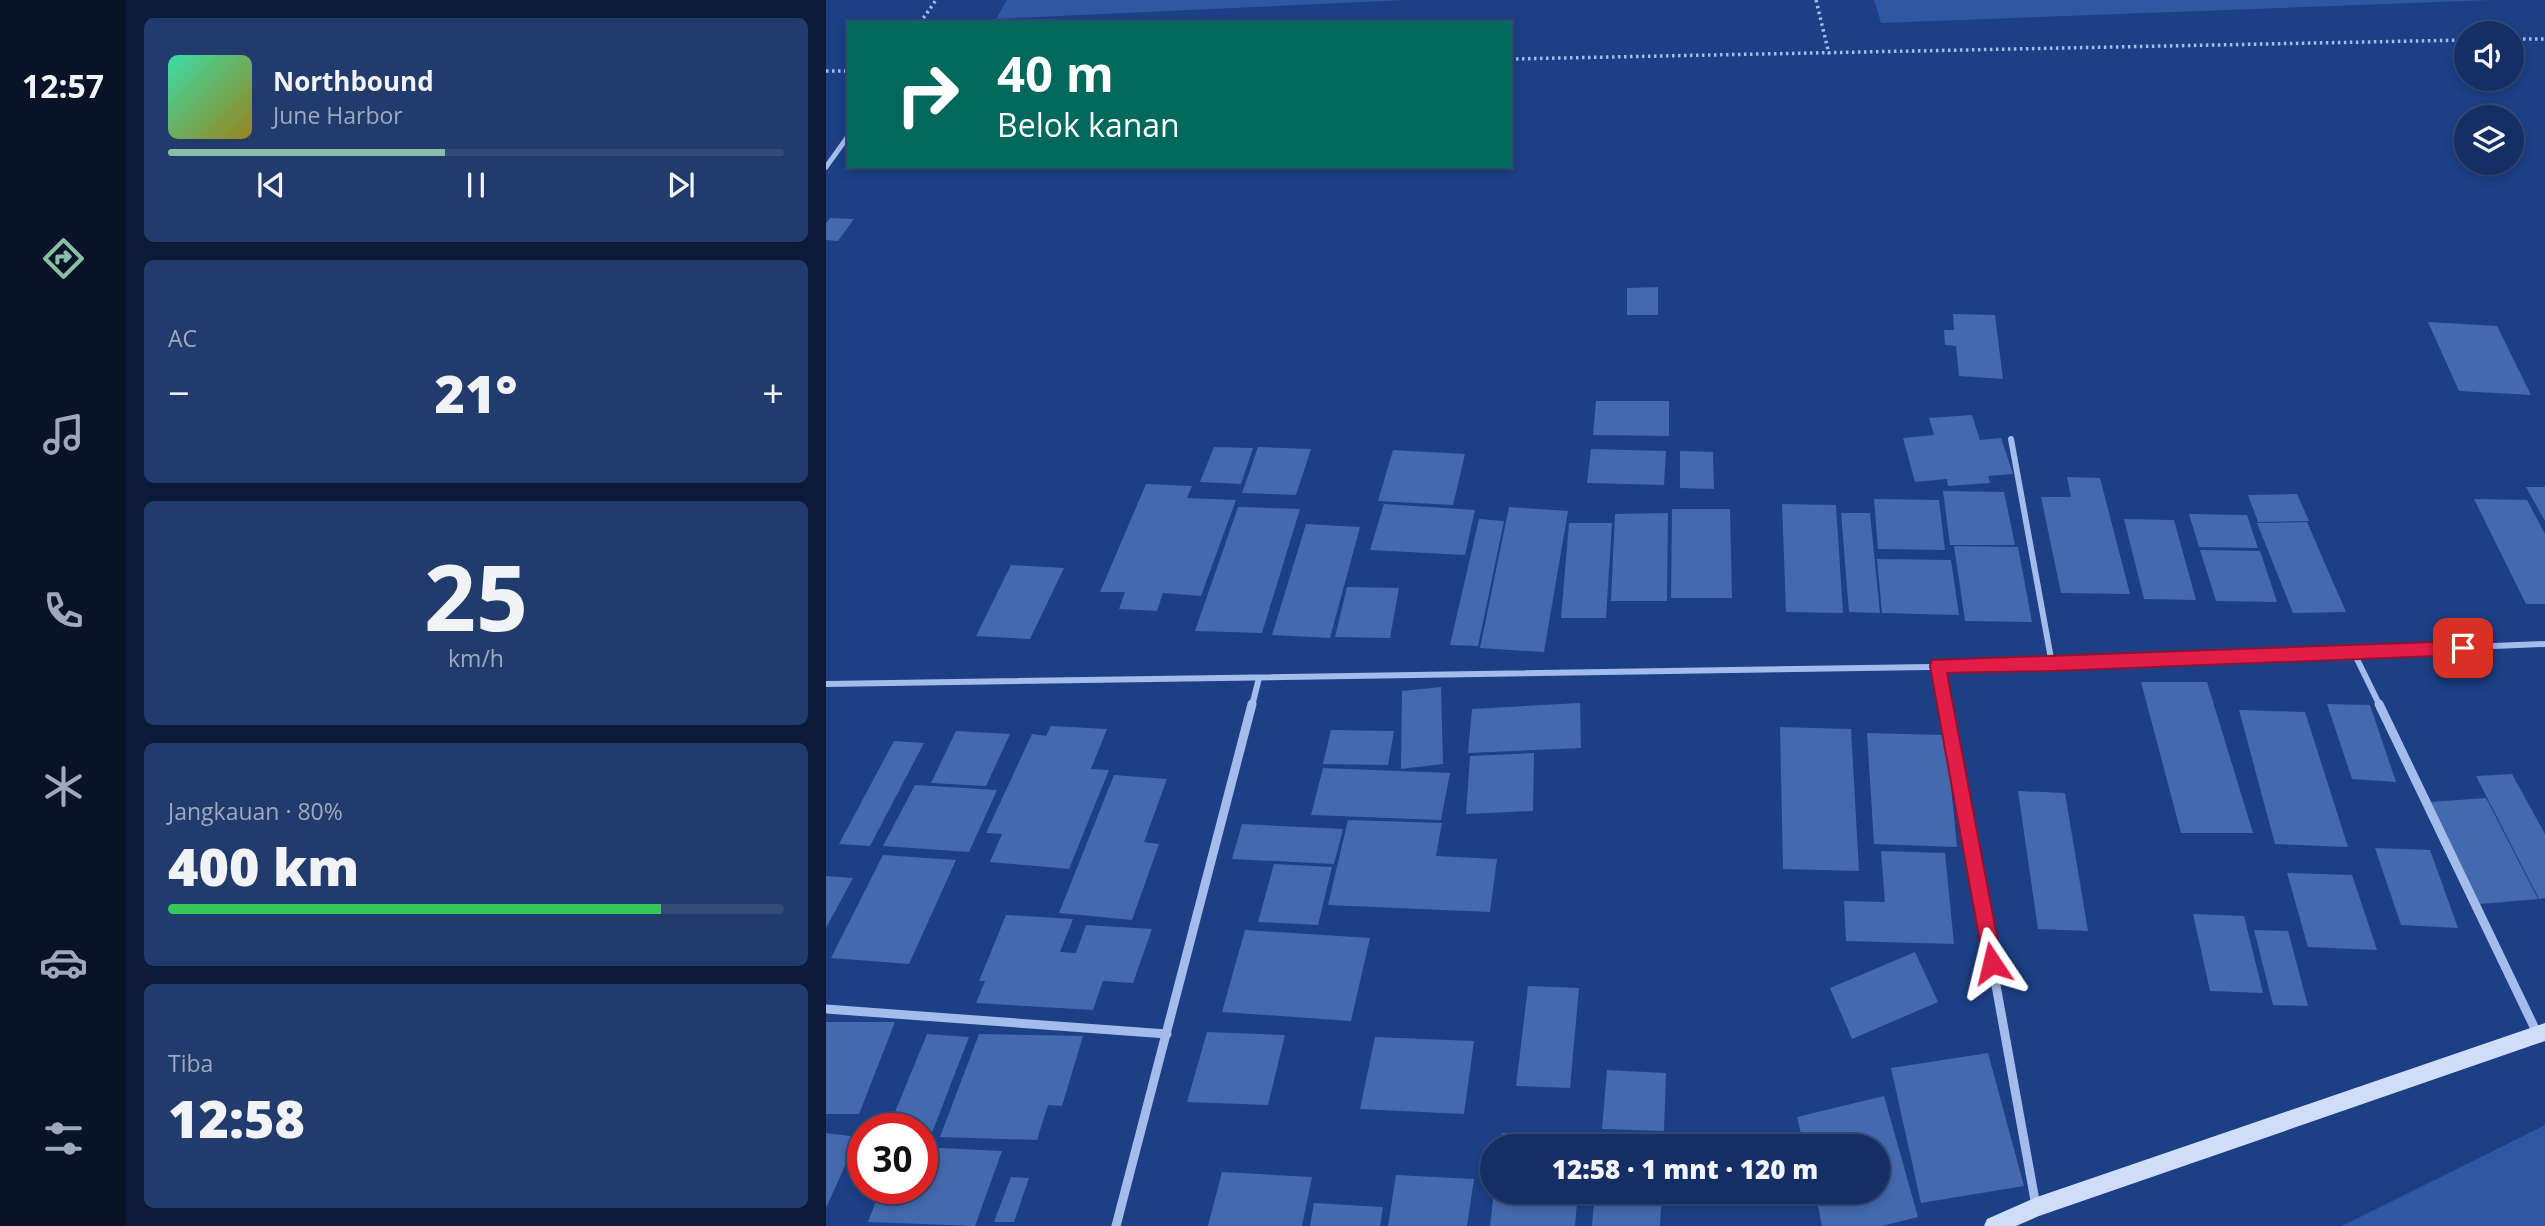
<!DOCTYPE html>
<html lang="id">
<meta charset="utf-8">
<style>
body{margin:0;font-family:"Open Sans",sans-serif;background:#223b6d;color:#f1f3f6;height:100vh;display:flex;flex-direction:column;font-size:26px;white-space:nowrap}
*{box-sizing:border-box;margin:0}
p{font-size:23px;color:#9da9bf}
.icon{flex:none;width:38px;height:38px;fill:none;stroke:currentColor;stroke-width:2;stroke-linecap:round;stroke-linejoin:round}
.map{position:relative;flex:1;overflow:hidden}
.details{display:flex;flex-direction:column;gap:18px;padding:18px;background:#0c1a37;width:700px}
.details>*{flex:none}
.hud{position:absolute;left:21px;top:21px;width:665px;height:147px;border-radius:0px;box-shadow:0 4px 10px #0003,0 0 0 2px #344a78;background:#00695c;color:#fff;overflow:hidden}
.buttons{position:absolute;left:1628px;top:21px;display:grid;gap:14px}
.buttons a{display:grid;place-items:center;width:70px;height:70px;border-radius:50%;background:#152f64;box-shadow:0 4px 10px #0003,0 0 0 2px #344a78;font-size:35px}
.speed{position:absolute;left:21px;top:1113px;display:flex;gap:14px;font-size:35px;font-weight:700;text-align:center}
.speed>*{display:grid;place-content:center;width:91px;height:91px;border-radius:50%;background:#152f64;box-shadow:0 4px 10px #0003,0 0 0 2px #344a78;line-height:1}
.speed .limit{border:10px solid #d22;background:#fff;color:#111}
.pin{position:absolute;display:grid;place-items:center;width:60px;height:60px;color:#fff;margin:-30px;border-radius:14px;box-shadow:0 4px 10px #0006}
.me{position:absolute;width:77px;margin:-38px;rotate:350deg;stroke-linejoin:round;filter:drop-shadow(0 0 5px #0008)}
.turn{display:flex;align-items:center;gap:24px;height:147px;padding:0 35px;font-size:32px}
.turn .icon{width:91px;height:91px;stroke-width:2.5}
.turn b{display:block;font-size:49px;line-height:60px}
.big{font-size:52px;font-weight:800;line-height:1.1}
.details .widget{flex:1;display:flex;flex-direction:column;justify-content:center;gap:10px;min-width:0;padding:0 24px;border-radius:10px;background:#223b6d}
.details .dial{align-items:center;gap:0}
.dial b{font-size:91px;line-height:1}
.song{display:flex;align-items:center;gap:21px}
.cover{width:84px;height:84px;border-radius:10px;background:linear-gradient(135deg,hsl(160 70% 55%),hsl(50 70% 35%))}
.played{height:7px;border-radius:4px;background:linear-gradient(90deg,#8abfa5 45%,#344a78 45%)}
.keys{display:flex;justify-content:space-around;direction:ltr}
.heat{display:flex;justify-content:space-between;align-items:center;font-size:38px;direction:ltr}
.charge{height:10px;border-radius:5px;background:linear-gradient(90deg,#34c759 80%,#344a78 0)}
.trip{position:absolute;left:654px;top:1134px;width:410px;height:70px;border-radius:35px;background:#152f64;box-shadow:0 4px 10px #0003,0 0 0 2px #344a78;font-weight:800;line-height:70px;text-align:center}
main{display:flex;flex:1;min-height:0}
.dock{display:flex;flex-direction:column;width:126px;justify-content:space-around;align-items:center;background:#081328;color:#9da9bf}
.dock .icon{width:49px;height:49px}
.dock .current{color:#8abfa5}
.dock b{font-size:32px;color:#f1f3f6}
.map>svg:first-child{display:block}
.green{fill:#2f57a2}
.building{fill:#4469ae}
.lines{fill:none;stroke-linecap:round;stroke-linejoin:round}
.path{stroke:#a3bceb;stroke-width:3.5;stroke-dasharray:2.5 3.5;stroke-linecap:butt}
.street-far2{stroke:#a3bceb;stroke-width:5}
.street-far1{stroke:#a3bceb;stroke-width:6}
.street{stroke:#a3bceb;stroke-width:9}
.secondary{fill:#cfddf8;fill-rule:evenodd}
.route{fill:#e11d48;stroke:#92132f;stroke-width:2}
</style>
<main>
<nav class="dock">
<b>12:57</b>
<svg class="icon current" aria-label="directions" viewBox="0 0 24 24"><path d="M12 3l9 9-9 9-9-9zM9 14v-3h6M13 9l2 2-2 2"/></svg>
<svg class="icon" aria-label="music" viewBox="0 0 24 24"><path d="M9 18V5l10-2v13"/><circle cx="6" cy="18" r="3"/><circle cx="16" cy="16" r="3"/></svg>
<svg class="icon" aria-label="phone" viewBox="0 0 24 24"><path d="M5 4h4l2 5-3 2q2 4 5 5l2-3 5 2v4C11 20 4 13 5 4z"/></svg>
<svg class="icon" aria-label="climate" viewBox="0 0 24 24"><path d="M12 3v18M4 7l16 10M4 17L20 7"/></svg>
<svg class="icon" aria-label="car" viewBox="0 0 24 24"><path d="M5 17H2v-5l4-1 3-4h7l3 4 3 1v5h-3M9 17h6M6 11h13"/><circle cx="7" cy="17" r="2"/><circle cx="17" cy="17" r="2"/></svg>
<svg class="icon" aria-label="filters" viewBox="0 0 24 24"><path d="M4 7h16M4 17h16"/><circle cx="9" cy="7" r="2"/><circle cx="15" cy="17" r="2"/></svg>
</nav>
<section class="details">
<div class="widget">
<div class="song"><i class="cover"></i><div><b>Northbound</b><p>June Harbor</p></div></div>
<div class="played"></div>
<div class="keys"><svg class="icon" aria-label="previous" viewBox="0 0 24 24"><path d="M18 5L8 12l10 7zM5 5v14"/></svg><svg class="icon" aria-label="pause" viewBox="0 0 24 24"><path d="M8 5v14M16 5v14"/></svg><svg class="icon" aria-label="next" viewBox="0 0 24 24"><path d="M6 5l10 7-10 7zM19 5v14"/></svg></div>
</div>
<div class="widget"><p>AC</p>
<div class="heat"><a>−</a><b class="big">21°</b><a>+</a></div>
</div>
<div class="widget dial"><b>25</b><p>km/h</p></div>
<div class="widget"><p>Jangkauan · 80%</p><b class="big">400 km</b><div class="charge"></div></div>
<div class="widget"><p>Tiba</p><b class="big">12:58</b></div>
</section>
<div class="map">
<svg width="1719" height="1226" viewBox="0 0 1719 1226">
<rect width="100%" height="100%" fill="#1c3f85"/>
<!-- green -->
<g class="green">
<path d="M181 0H581L170 19Z"/>
<path d="M1048 0H1666L1055 23Z"/>
<path d="M1719 1125V1226H1516Z"/>
</g>
<!-- building -->
<g class="building">
<path d="M4 218 28 219 12 241 0 240V223Z"/>
<path d="M832 287V315H801V288Z"/>
<path d="M1127 314 1169 315 1177 379 1133 376 1130 346 1119 345 1118 330H1128Z"/>
<path d="M1602 322 1671 326 1705 395 1633 391Z"/>
<path d="M770 401H843V436L767 435Z"/>
<path d="M1146 415 1154 440 1175 438 1187 474 1162 476 1164 483 1122 486 1121 479 1089 482 1077 438 1108 435 1103 418Z"/>
<path d="M388 447 427 448 415 484 374 482Z"/>
<path d="M432 447 485 449 470 495 416 493Z"/>
<path d="M765 449 840 451 838 485 761 483Z"/>
<path d="M567 450 639 454 627 505 552 501Z"/>
<path d="M854 451 887 452 888 489 854 488Z"/>
<path d="M1241 477 1274 478 1304 594 1235 593 1215 497H1245Z"/>
<path d="M320 484 366 486 361 498 410 500 375 596 337 593 331 611 293 609 299 592H274Z"/>
<path d="M1700 487H1719V521Z"/>
<path d="M1117 491 1178 492 1189 545H1124Z"/>
<path d="M1471 494 1483 521 1432 522 1422 495Z"/>
<path d="M1048 499 1113 500 1119 550 1052 549Z"/>
<path d="M1648 499 1701 500 1719 534V604H1700Z"/>
<path d="M558 504 649 510 639 555 544 550Z"/>
<path d="M956 504 1010 505 1017 613 960 612Z"/>
<path d="M412 507 474 509 436 633 369 631Z"/>
<path d="M683 507 742 511 718 652 654 648Z"/>
<path d="M846 509H904L906 598H845Z"/>
<path d="M842 513 841 601H785L789 514Z"/>
<path d="M1015 513H1044L1054 613 1023 612Z"/>
<path d="M1363 514 1421 515 1432 548 1373 547Z"/>
<path d="M653 519 678 521 652 646 624 645Z"/>
<path d="M1298 519 1348 520 1370 600 1318 599Z"/>
<path d="M1481 522 1520 612 1467 613 1431 523Z"/>
<path d="M743 523H786L780 618H735Z"/>
<path d="M480 524 534 527 504 638 446 635Z"/>
<path d="M1128 546 1192 547 1206 622 1139 621Z"/>
<path d="M1374 550 1434 551 1451 602 1390 601Z"/>
<path d="M1051 559 1125 560 1133 615 1056 613Z"/>
<path d="M185 565 238 568 204 639 150 636Z"/>
<path d="M521 587 573 588 564 638 509 637Z"/>
<path d="M1315 682H1381L1427 833H1355Z"/>
<path d="M615 687 617 764 575 769 576 691Z"/>
<path d="M754 703 755 748 642 753 646 709Z"/>
<path d="M1501 704 1544 705 1570 782 1526 779Z"/>
<path d="M1413 710 1479 712 1522 847 1449 844Z"/>
<path d="M225 726 281 729 265 769 283 770 243 869 164 862 176 834 160 833 206 734 220 736Z"/>
<path d="M954 727 1025 729 1033 871 957 869Z"/>
<path d="M505 730 568 731 562 765 497 764Z"/>
<path d="M130 731 184 734 160 786 105 783Z"/>
<path d="M1041 733 1120 735 1131 847 1048 844Z"/>
<path d="M68 741 98 743 44 846 13 844Z"/>
<path d="M708 753 707 811 640 814 644 756Z"/>
<path d="M497 768 624 773 615 820 485 815Z"/>
<path d="M1686 774 1719 834V898L1713 899 1650 776Z"/>
<path d="M288 775 341 779 318 842 333 844 306 920 233 913Z"/>
<path d="M89 785 171 790 143 852 57 846Z"/>
<path d="M1192 791 1239 793 1262 931 1212 929Z"/>
<path d="M1660 798 1712 899 1654 904 1605 802Z"/>
<path d="M522 820 616 823 610 856 671 859 664 912 502 905Z"/>
<path d="M416 824 517 829 508 864 406 859Z"/>
<path d="M1549 848 1604 850 1632 928 1575 925Z"/>
<path d="M1055 851 1119 853 1128 944 1020 941 1018 901 1059 902Z"/>
<path d="M57 855 130 860 83 964 5 958Z"/>
<path d="M448 864 506 867 492 925 432 922Z"/>
<path d="M1461 873 1526 875 1551 950 1482 947Z"/>
<path d="M0 876 27 878 0 928Z"/>
<path d="M1367 914 1418 916 1437 993 1384 991Z"/>
<path d="M180 915 247 919 234 952 250 953 260 925 326 929 307 983 277 981 267 1010 150 1003 159 981H153Z"/>
<path d="M419 930 544 938 525 1021 396 1012Z"/>
<path d="M1428 930 1462 931 1482 1006 1447 1005Z"/>
<path d="M1089 952 1112 1002 1026 1039 1004 988Z"/>
<path d="M702 986 753 988 744 1088 690 1086Z"/>
<path d="M0 1022H69L33 1114H0Z"/>
<path d="M381 1032 459 1035 442 1105 361 1102Z"/>
<path d="M101 1034 143 1037 106 1133 96 1132V1129H62Z"/>
<path d="M153 1034 257 1036 236 1106 222 1105 211 1140 114 1137Z"/>
<path d="M549 1037 648 1041 638 1114 534 1109Z"/>
<path d="M1162 1053 1198 1186 1095 1203 1065 1068Z"/>
<path d="M781 1070 840 1073 838 1131 776 1129Z"/>
<path d="M1058 1096 1092 1217 1056 1226H996L989 1192H1052V1146H978L971 1117Z"/>
<path d="M0 1133 32 1137 0 1208Z"/>
<path d="M676 1133 757 1136 756 1146H674Z"/>
<path d="M773 1135 838 1137 837 1146H772Z"/>
<path d="M96 1147 176 1151 149 1226 42 1222 55 1188H96Z"/>
<path d="M396 1172 486 1177 476 1226H382Z"/>
<path d="M570 1175 648 1179 641 1226H562Z"/>
<path d="M185 1177 203 1178 188 1222H168Z"/>
<path d="M668 1192H752L749 1226H664Z"/>
<path d="M769 1192H836L834 1226H766Z"/>
<path d="M488 1203 557 1207 554 1226H484Z"/>
</g>
<g class="lines">
<!-- path -->
<g class="path">
<path d="M990 0 1003 54"/>
<path d="M94 23 110 0"/>
<path d="M1685 39H1719"/>
<path d="M684 59 1640 40"/>
<path d="M0 71H23"/>
</g>
<!-- street-far2 -->
<path class="street-far2" d="M0 167 23 135"/>
<!-- street-far1 -->
<g class="street-far1">
<path d="M1185 439 1226 664"/>
<path d="M1528 653 1554 706"/>
<path d="M1112 666 1119 706"/>
<path d="M0 684 1171 666 1719 644"/>
<path d="M426 706 433 678"/>
</g>
<!-- street -->
<g class="street">
<path d="M1119 704 1210 1206"/>
<path d="M1553 704 1712 1035"/>
<path d="M0 1009 341 1034"/>
<path d="M290 1226 426 704"/>
</g>
<!-- secondary -->
<path class="secondary" d="M1719 1023V1041L1213 1216 1190 1226H1158L1161 1219 1211 1197Z"/>
</g>
<!-- route -->
<path class="route" d="M1637 641 1643 643 1645 648 1643 653 1637 655 1226 671 1121 673 1176 963 1173 970 1166 973 1159 970 1104 666 1106 660Z"/>
</svg>
<div class="buttons">
<a><svg class="icon" aria-label="sound" viewBox="0 0 24 24"><path d="M4 9h4l5-4v14l-5-4H4zM17 9q2 3 0 6"/></svg></a>
<a><svg class="icon" aria-label="layers" viewBox="0 0 24 24"><path d="M12 4l9 5-9 5-9-5zM3 14l9 5 9-5"/></svg></a>
</div>
<div class="speed"><div class="limit">30</div></div>
<div class="pin" style="left:1637px;top:648px;background:#d93025"><svg class="icon" aria-label="arrive" viewBox="0 0 24 24"><path d="M6 21V4h12l-3 4 3 4H6"/></svg></div>
<svg class="me" style="left:1166px;top:963px" viewBox="-20 -20 40 40"><path d="M0-17L14 15 0 8-14 15z" fill="#e11d48" stroke="#fff" stroke-width="4"/></svg>
<div class="trip">12:58 · 1 mnt · 120 m</div>
<div class="hud">
<div class="turn"><svg class="icon" aria-label="right" viewBox="0 0 24 24"><path d="M7 20v-9h11M14 6l5 5-5 5"/></svg><div><b>40 m</b>Belok kanan</div></div>
</div>
</div>
</main>
